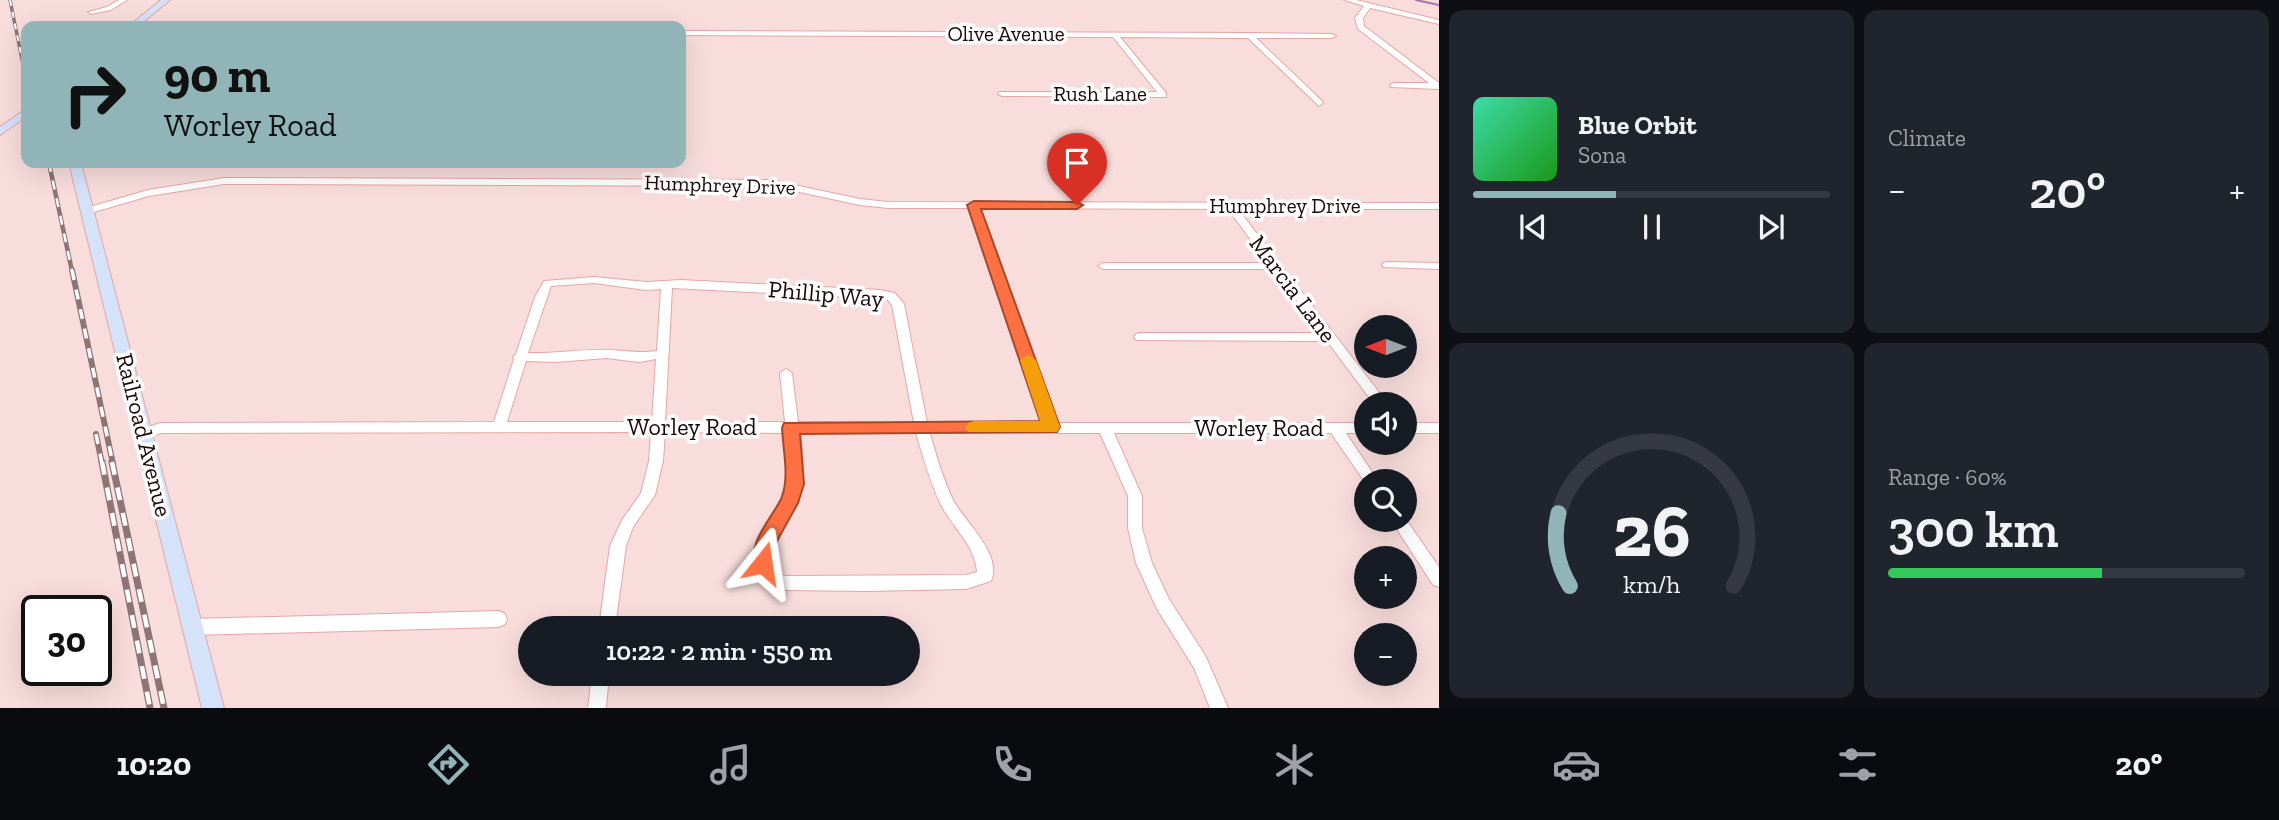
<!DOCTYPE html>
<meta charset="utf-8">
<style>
body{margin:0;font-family:"Zilla Slab",serif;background:#20242c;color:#f1f3f6;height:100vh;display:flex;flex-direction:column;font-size:26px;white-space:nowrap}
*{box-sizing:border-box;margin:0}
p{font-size:23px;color:#9ea1a6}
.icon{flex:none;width:38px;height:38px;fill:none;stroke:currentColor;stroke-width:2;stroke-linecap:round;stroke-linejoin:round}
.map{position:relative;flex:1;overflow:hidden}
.sheet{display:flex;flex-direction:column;gap:10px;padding:10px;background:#0d0f14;width:840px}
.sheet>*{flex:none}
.guide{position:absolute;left:21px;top:21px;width:665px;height:147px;border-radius:14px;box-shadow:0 7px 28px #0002;background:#90b4b8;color:#111;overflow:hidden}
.needle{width:46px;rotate:270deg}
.fabs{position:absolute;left:1354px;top:315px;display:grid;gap:14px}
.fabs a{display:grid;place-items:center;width:63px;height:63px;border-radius:50%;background:#171b24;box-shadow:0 7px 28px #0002;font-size:35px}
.speed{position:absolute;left:21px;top:595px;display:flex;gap:14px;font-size:35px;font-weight:700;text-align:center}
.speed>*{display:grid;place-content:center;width:91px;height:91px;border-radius:50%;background:#171b24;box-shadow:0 7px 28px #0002;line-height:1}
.speed .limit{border:4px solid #111;border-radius:10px;background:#fff;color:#111}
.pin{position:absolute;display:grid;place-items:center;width:60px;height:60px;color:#fff;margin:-72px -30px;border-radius:50% 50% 50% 0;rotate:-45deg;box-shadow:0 0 7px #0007}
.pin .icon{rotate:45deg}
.me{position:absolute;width:77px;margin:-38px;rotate:15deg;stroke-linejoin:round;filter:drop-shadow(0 0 5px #0008)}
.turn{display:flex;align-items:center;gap:24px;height:147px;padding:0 28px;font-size:32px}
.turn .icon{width:91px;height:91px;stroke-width:2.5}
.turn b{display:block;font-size:49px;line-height:60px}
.big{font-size:52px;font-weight:600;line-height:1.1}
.sheet .card{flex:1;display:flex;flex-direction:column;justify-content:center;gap:10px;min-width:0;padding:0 24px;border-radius:14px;background:#20242c}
.sheet .dial{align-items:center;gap:0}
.dial svg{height:182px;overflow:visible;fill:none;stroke:#363941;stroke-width:7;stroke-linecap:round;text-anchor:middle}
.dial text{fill:#f1f3f6;stroke:none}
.song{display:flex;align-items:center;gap:21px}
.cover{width:84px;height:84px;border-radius:10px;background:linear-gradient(135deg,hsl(160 70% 55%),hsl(120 70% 35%))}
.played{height:7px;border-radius:4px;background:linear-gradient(90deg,#90b4b8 40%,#363941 40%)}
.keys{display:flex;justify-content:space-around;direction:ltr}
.heat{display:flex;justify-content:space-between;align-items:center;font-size:38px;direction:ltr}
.charge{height:10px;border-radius:5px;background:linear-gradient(90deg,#34c759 60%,#363941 0)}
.sheet .tiles{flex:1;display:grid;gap:10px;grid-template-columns:repeat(2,1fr)}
.trip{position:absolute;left:518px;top:616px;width:402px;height:70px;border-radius:35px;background:#171b24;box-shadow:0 7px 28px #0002;font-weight:600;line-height:70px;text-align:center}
.menu{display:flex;height:112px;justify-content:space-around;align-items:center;background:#090b0e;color:#9ea1a6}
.menu .icon{width:49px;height:49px}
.menu .on{color:#90b4b8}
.menu b{font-size:32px;color:#f1f3f6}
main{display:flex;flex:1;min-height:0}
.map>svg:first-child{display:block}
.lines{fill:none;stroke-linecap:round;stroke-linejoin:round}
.stream{stroke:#a972ac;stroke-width:2}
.minor-casing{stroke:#e5a6a4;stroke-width:2}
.secondary-casing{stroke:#e5a6a4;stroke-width:2}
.minor{fill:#fff;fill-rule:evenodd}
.secondary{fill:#d5e3fa;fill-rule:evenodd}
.rail-far3-casing{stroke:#8d7575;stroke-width:3.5}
.rail-far2-casing{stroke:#8d7575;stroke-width:4.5}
.rail-far1-casing{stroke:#8d7575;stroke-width:6}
.rail-casing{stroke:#8d7575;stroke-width:7}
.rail-far3{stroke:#fff;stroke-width:2;stroke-dasharray:6;stroke-linecap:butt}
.rail-far2{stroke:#fff;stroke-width:2.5;stroke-dasharray:9;stroke-linecap:butt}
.rail-far1{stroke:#fff;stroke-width:3.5;stroke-dasharray:10;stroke-linecap:butt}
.rail{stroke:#fff;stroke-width:4.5;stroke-dasharray:13;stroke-linecap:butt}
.route{fill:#ff7043;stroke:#a6492c;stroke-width:2}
.slow{fill:#f59e0b}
.labels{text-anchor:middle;stroke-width:7;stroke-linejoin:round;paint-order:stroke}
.far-street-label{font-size:21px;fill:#1d0808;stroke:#fff}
.street-label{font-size:24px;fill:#1d0808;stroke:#fff}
</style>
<main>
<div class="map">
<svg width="1439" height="708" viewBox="0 0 1439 708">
<rect width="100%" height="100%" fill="#f8dddc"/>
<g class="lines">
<!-- stream -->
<path class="stream" d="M1416 0 1439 5"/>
<!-- minor casing -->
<g class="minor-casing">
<g id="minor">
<path d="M119 0H127L111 10 91 14 88 12 107 7Z"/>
<path d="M1344 0H1356L1439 20V24L1370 8 1363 18 1364 26 1439 83V89L1391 87 1390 85 1394 83H1429L1358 29 1355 18 1364 6Z"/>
<path d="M681 31 1249 33 1332 34 1336 36 1332 38H1256L1322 101 1323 103 1319 106 1248 38 1120 37 1166 93V97H1163L1002 96 998 94 999 92H1157L1113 37 681 35Z"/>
<path d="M224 178 771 180 860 199 888 202 1439 203V209H1238L1388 404H1374L1327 341 1136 340 1134 337 1136 334 1140 333H1321L1273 269H1103L1098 266 1103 263H1268L1228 209 980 208 1056 423H1367V433H1346L1378 481H1367V485L1331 433H1114L1142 496V528L1152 563 1169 599 1206 657 1228 708H1210L1194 668 1157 609 1136 563 1128 528V496L1100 433H930C936 456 943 478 953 500 964 521 1003 554 991 581L966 589 867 591 786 590 761 583C745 547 776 523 785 492 791 473 788 452 786 433L665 432 663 461 655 495 633 527 626 546 615 628H599L610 546 622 520 641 493 649 461 651 432 161 433 145 439 140 438 138 434 140 430 160 423 494 422 514 359 513 357 516 354 535 297 544 281 594 277 646 282 681 280 880 290 895 293 904 304 927 423H1043L970 208H888L860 205 771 186 224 184 149 196 87 214 82 211 83 209 148 190ZM594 283 646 290 661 289 657 351C638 354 625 350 607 350 581 349 555 354 528 353L551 286ZM672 288 887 299 892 305 914 423 798 422 792 373 786 369 780 373 785 422H665ZM606 358 639 362 656 359 652 422H507L526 361 556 362ZM800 433H916C923 457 930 482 941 505 953 528 975 545 977 572L966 575 786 576 774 573C769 539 788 526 798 497 806 477 802 454 800 433Z"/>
<path d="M1387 262 1439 263V269L1383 267 1382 265 1383 263Z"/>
<rect x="1405" y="423" width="34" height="10"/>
<path d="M1405 518 1439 567V587L1433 585 1391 520Z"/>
<path d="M499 611 505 614 507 619 505 624 499 627 192 635 186 632 184 627 186 622 192 619Z"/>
<path d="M592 674H609L606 708H588Z"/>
</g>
</g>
<!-- secondary casing -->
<g class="secondary-casing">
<g id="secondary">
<path d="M161 0H170L138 26H129Z"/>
<path d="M26 109V117L0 135V127Z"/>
<path d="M69 163H81L224 708H202Z"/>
</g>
</g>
<!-- minor -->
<use href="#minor" class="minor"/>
<!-- secondary -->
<use href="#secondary" class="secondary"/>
<!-- rail-far3 casing -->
<g class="rail-far3-casing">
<path id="rail-far3" d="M10 0 26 79"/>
</g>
<!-- rail-far2 casing -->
<g class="rail-far2-casing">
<path id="rail-far2" d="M49 163 72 271"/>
</g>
<!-- rail-far1 casing -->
<g class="rail-far1-casing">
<g id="rail-far1">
<path d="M72 270 113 464"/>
<path d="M96 434 102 464"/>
</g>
</g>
<!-- rail casing -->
<g class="rail-casing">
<g id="rail">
<path d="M102 462 150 708"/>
<path d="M112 462 164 708"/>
</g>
</g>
<!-- rail-far3 -->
<use href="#rail-far3" class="rail-far3"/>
<!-- rail-far2 -->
<use href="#rail-far2" class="rail-far2"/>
<!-- rail-far1 -->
<use href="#rail-far1" class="rail-far1"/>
<!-- rail -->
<use href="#rail" class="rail"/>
</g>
<!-- route -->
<path class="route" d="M974 201 1077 202 1083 205 1077 209H981L1060 427 1057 432 800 434 804 484 798 503 777 541 770 569 763 571 756 569C745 545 772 518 781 499 790 478 783 450 782 428L784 423 1040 421 967 205Z"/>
<!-- slow -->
<path class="slow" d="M1028 355 1036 360 1060 427 1057 432H968L965 428 968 423 974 421H1040L1020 360Z"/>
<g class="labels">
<!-- far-street labels -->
<g class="far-street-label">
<text x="1006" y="41">Olive Avenue</text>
<text x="1100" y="101">Rush Lane</text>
<text transform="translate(720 185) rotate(2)" y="7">Humphrey Drive</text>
<text x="1285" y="213">Humphrey Drive</text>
</g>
<!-- street labels -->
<g class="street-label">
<text transform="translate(1293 289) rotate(53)" y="8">Marcia Lane</text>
<text transform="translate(826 294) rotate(5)" y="8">Phillip Way</text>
<text x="692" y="435">Worley Road</text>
<text x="1259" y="436">Worley Road</text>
<text transform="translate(144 435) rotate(76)" y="8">Railroad Avenue</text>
</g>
</g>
</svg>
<div class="fabs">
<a><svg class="needle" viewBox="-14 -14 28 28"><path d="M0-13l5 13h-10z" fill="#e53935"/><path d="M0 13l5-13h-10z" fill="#9ea1a6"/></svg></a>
<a><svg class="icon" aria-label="sound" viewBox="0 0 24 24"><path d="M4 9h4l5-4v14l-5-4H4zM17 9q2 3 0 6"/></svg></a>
<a><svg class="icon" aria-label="search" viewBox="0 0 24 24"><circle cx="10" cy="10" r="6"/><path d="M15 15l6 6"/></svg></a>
<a>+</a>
<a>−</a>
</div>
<div class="speed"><div class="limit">30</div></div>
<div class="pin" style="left:1077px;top:205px;background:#d93025"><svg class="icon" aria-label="arrive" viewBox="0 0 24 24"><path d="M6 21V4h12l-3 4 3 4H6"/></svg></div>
<svg class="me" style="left:763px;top:563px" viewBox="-20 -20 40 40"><path d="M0-17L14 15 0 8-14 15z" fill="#ff7043" stroke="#fff" stroke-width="4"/></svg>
<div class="trip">10:22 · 2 min · 550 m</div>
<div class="guide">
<div class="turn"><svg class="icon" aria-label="right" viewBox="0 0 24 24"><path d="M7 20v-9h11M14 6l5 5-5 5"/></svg><div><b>90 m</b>Worley Road</div></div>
</div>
</div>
<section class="sheet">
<div class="tiles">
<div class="card">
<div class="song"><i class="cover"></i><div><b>Blue Orbit</b><p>Sona</p></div></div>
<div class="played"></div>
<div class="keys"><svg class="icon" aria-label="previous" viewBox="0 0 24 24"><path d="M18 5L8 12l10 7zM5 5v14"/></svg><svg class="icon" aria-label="pause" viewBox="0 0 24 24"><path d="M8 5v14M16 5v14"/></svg><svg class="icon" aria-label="next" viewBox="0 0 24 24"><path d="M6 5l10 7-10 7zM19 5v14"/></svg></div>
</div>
<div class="card"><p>Climate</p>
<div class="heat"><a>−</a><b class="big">20°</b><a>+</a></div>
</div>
<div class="card dial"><svg viewBox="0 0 100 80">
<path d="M14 69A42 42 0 1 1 86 69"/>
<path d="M14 69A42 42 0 0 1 9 37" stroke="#90b4b8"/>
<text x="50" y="56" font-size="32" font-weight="700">26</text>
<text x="50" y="72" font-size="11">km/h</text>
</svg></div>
<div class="card"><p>Range · 60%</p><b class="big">300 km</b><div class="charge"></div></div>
</div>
</section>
</main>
<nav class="menu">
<b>10:20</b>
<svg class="icon on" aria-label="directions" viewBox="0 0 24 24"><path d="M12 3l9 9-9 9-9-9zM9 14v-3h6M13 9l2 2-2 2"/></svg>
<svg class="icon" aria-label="music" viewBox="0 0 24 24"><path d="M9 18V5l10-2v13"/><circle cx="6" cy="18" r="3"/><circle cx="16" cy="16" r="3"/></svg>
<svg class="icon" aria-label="phone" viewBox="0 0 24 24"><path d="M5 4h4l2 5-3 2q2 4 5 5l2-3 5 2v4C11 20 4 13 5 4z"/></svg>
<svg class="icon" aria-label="climate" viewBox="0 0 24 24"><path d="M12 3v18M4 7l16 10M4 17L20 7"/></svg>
<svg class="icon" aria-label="car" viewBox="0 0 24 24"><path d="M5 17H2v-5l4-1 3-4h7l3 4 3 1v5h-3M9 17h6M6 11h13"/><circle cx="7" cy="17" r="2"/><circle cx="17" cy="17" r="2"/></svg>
<svg class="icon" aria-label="filters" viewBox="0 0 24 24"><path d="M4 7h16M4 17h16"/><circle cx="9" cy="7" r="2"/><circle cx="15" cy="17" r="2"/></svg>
<b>20°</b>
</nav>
